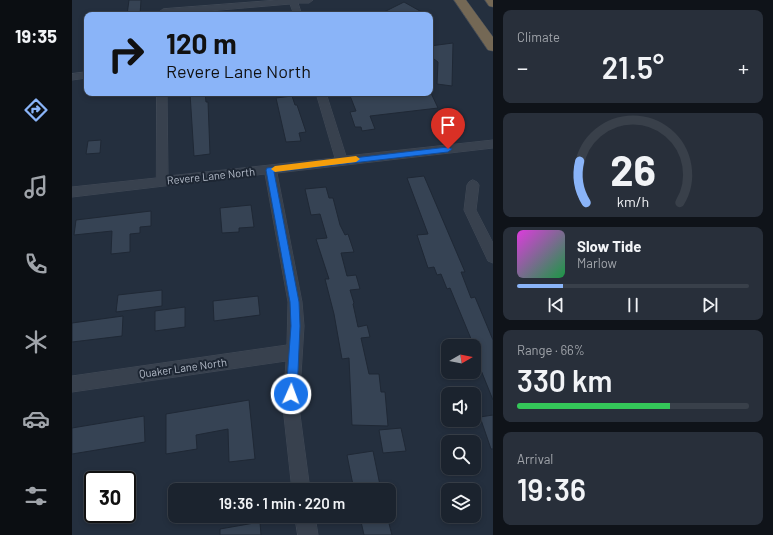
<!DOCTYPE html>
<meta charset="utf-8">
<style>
body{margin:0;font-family:Barlow,sans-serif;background:#282f3a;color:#f1f3f6;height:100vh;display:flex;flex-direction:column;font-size:15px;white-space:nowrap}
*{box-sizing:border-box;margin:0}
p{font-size:13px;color:#a0a4aa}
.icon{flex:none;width:22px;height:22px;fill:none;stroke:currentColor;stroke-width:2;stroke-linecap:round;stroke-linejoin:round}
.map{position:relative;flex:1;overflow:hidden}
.sheet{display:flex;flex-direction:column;gap:10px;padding:10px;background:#0f1319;width:280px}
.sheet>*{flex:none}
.top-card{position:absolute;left:12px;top:12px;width:349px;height:84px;border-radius:8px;box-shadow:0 2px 6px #0003,0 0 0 1px #39404a;background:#8ab4f8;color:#111;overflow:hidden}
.needle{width:26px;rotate:81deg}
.fabs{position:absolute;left:369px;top:339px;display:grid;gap:8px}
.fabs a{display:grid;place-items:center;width:40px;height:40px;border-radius:8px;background:#1b232e;box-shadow:0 2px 6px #0003,0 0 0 1px #39404a;font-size:20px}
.speed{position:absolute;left:12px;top:471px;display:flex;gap:8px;font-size:20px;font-weight:700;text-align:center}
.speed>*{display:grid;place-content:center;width:52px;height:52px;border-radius:50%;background:#1b232e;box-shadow:0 2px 6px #0003,0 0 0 1px #39404a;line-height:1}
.speed .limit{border:2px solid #111;border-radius:6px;background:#fff;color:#111}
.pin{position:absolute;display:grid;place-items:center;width:34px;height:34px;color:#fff;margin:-41px -17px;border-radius:50% 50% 50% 0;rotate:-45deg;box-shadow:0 0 4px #0007}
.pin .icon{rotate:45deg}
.me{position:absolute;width:44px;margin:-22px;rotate:2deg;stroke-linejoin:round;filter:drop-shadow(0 0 3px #0008)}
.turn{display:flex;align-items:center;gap:14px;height:84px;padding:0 16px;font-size:18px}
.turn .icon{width:52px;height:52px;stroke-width:2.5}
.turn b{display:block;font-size:28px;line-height:34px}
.big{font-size:30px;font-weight:600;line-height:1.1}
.sheet .widget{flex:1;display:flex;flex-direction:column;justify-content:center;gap:6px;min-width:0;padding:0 14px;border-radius:8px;background:#282f3a}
.sheet .dial{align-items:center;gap:0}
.dial svg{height:104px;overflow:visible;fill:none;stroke:#39404a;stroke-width:7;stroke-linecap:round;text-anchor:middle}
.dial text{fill:#f1f3f6;stroke:none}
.song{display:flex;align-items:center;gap:12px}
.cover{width:48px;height:48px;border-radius:6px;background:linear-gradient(135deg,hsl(300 70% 55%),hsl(140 70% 35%))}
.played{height:4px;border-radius:2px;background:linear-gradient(90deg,#8ab4f8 20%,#39404a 20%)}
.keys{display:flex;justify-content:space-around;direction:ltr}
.heat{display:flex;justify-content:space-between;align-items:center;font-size:22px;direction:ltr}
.charge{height:6px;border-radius:3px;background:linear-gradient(90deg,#34c759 66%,#39404a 0)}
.trip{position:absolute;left:96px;top:483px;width:228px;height:40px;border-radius:8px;background:#1b232e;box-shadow:0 2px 6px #0003,0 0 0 1px #39404a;font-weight:600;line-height:40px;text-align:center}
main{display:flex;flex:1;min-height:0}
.tabs{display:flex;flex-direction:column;width:72px;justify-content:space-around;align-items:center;background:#0b0e12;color:#a0a4aa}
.tabs .icon{width:28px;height:28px}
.tabs .on{color:#8ab4f8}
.tabs b{font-size:18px;color:#f1f3f6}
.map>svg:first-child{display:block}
.building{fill:#364354;stroke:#1f2835}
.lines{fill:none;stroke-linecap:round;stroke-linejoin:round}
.minor-casing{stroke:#414a57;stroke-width:1}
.highway-casing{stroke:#434c59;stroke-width:1}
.minor{fill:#38414e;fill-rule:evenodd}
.highway{fill:#746855;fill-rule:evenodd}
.route{fill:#1a73e8;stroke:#114b97}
.slow{fill:#f59e0b}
.labels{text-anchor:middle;stroke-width:4;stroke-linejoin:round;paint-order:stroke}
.street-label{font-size:11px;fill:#b4bcc9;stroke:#1d2633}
</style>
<main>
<nav class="tabs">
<b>19:35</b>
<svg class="icon on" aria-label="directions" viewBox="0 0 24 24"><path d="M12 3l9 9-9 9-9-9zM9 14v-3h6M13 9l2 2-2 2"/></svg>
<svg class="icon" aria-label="music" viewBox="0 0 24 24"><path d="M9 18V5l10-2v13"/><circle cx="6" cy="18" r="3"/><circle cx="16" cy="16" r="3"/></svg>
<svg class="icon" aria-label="phone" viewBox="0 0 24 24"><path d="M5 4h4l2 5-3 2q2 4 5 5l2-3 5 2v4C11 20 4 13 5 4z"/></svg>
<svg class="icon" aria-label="climate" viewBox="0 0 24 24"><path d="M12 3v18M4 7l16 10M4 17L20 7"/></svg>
<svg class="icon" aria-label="car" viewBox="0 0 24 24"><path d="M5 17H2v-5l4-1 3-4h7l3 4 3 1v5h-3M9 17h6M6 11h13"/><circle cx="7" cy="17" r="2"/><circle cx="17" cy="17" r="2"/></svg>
<svg class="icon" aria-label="filters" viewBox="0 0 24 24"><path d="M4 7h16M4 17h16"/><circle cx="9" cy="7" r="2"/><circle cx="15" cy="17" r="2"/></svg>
</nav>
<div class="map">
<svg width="421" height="535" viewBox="0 0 421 535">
<rect width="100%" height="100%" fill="#242f3e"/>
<!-- building -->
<g class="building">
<path d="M57 0H69L68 15H55Z"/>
<path d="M332 2 355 15H306Z"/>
<path d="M381 43 380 86 365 84 366 62 358 56V46Z"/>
<path d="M118 93H133L134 102H136L138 154 122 156Z"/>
<path d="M277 93H359L366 108 298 116 303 129 290 131 289 127H283L278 112 284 111Z"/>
<path d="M220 96 223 105H225L234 132 227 133 229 141 214 142 204 98Z"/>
<path d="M29 140 28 153 14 154 16 141Z"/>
<path d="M352 176 393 272H389L399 298 403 297 421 340V400L402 353V346L378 288 375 289 369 274 365 275 362 267 356 268 345 235 356 234 335 178Z"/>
<path d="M254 187 257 198H261L268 225 273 235 276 234 282 252 269 253 275 276 284 275 288 289 278 290 282 303 281 304 286 327 295 325 298 337 289 338 297 374H307L309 392H313L316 426 280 425 277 358 270 359 262 314 253 279H257L244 239 255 238 248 214 239 215 233 189Z"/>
<path d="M179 205 182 227 167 228V232L150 233 148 208Z"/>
<path d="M79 211V226L68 227V233L58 234V252L39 254 40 231 2 235 4 220Z"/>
<path d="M90 290V306L44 312 46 295Z"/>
<path d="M186 296 188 315 142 321 141 301Z"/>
<path d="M113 307V327L83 331V311Z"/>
<path d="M51 316 50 336 0 342V323Z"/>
<path d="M177 400 183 459 157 462 156 429 124 435 125 449 94 454V414Z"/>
<path d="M421 415V449H419L408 417Z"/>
<path d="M72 416 73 442 0 454V428Z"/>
<path d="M329 428 334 451 311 453 307 430Z"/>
<path d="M301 451 309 490H282L275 455Z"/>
<path d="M295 516H315L320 535H292L288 517Z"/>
<path d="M188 522 189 535H148V529Z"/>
</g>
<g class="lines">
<!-- minor casing -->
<g class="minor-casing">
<g id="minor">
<path d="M206 0H241L237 3H226L230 15H222L218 4 91 15 87 12 91 9Z"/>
<path d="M15 72V78L0 80V74Z"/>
<path d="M85 93H95L96 176 263 158 244 93H254L274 156 421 140V148L205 173 230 302 232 326 227 407 238 490H220L211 407 214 361 0 392V376L215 345 216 302 193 174 0 197V187L84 178Z"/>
<path d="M401 180 405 182 407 185 404 210 421 243V263L416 261 392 210 395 185 397 182Z"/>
<path d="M223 516H243L246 535H226Z"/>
</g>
</g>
<!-- highway casing -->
<g class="highway-casing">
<g id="highway">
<path d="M382 0H394L421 37V51L416 50Z"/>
<path d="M413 0H421V7L417 6Z"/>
</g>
</g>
<!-- minor -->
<use href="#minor" class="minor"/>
<!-- highway -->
<use href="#highway" class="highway"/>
</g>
<!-- route -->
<path class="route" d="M376 147 380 149 376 152 202 172 227 302 228 326 225 394 223 398 219 399 215 398 214 394 219 326 218 302 194 170 195 168Z"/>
<!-- slow -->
<path class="slow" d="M284 156 288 159 284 162 203 172 199 169 203 166Z"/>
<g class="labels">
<!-- street labels -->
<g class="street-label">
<text transform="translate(139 176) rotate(-6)" y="4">Revere Lane North</text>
<text transform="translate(111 368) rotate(-8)" y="4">Quaker Lane North</text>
</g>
</g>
</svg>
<div class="fabs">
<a><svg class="needle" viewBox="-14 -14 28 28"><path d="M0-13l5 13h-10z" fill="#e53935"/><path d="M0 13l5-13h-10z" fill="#a0a4aa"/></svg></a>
<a><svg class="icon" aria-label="sound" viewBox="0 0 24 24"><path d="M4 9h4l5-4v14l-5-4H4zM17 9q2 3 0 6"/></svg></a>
<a><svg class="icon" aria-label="search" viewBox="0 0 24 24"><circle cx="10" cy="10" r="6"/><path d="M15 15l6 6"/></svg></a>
<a><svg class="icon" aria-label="layers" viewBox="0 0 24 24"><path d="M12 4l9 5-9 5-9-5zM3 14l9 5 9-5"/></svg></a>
</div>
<div class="speed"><div class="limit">30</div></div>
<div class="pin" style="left:376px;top:149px;background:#d93025"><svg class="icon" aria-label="arrive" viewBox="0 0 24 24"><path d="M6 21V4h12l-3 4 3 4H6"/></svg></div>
<svg class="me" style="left:219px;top:394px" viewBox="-20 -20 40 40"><circle r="17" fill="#1a73e8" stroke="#fff" stroke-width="3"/><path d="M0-11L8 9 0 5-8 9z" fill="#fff"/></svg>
<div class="trip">19:36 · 1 min · 220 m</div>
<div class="top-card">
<div class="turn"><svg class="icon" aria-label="right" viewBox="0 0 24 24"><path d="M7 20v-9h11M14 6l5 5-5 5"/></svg><div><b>120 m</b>Revere Lane North</div></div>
</div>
</div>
<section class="sheet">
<div class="widget"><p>Climate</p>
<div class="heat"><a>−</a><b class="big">21.5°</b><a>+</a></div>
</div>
<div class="widget dial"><svg viewBox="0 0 100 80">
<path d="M14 69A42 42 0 1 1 86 69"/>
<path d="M14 69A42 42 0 0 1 9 37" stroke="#8ab4f8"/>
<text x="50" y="56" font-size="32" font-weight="700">26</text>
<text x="50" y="72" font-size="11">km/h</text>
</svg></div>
<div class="widget">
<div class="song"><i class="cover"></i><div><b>Slow Tide</b><p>Marlow</p></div></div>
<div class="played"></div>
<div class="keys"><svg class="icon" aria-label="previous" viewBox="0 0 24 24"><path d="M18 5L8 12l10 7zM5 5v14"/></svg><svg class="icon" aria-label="pause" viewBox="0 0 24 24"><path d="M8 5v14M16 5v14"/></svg><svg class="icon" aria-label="next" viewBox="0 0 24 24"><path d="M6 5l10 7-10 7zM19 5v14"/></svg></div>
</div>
<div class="widget"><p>Range · 66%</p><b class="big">330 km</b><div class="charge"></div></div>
<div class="widget"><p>Arrival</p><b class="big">19:36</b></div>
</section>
</main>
